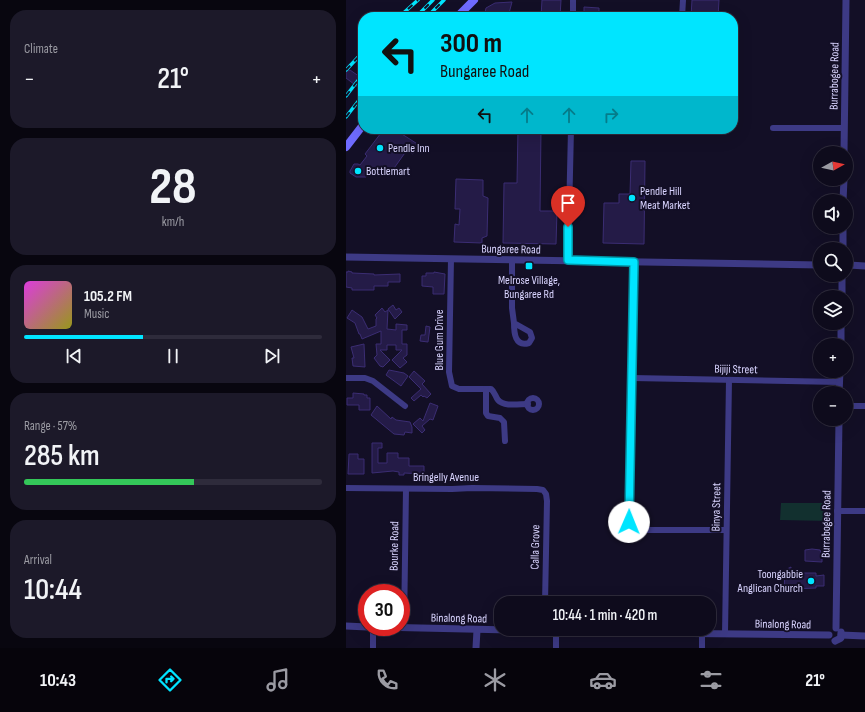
<!DOCTYPE html>
<meta charset="utf-8">
<style>
body{margin:0;font-family:"Sofia Sans Condensed",sans-serif;background:#1c1929;color:#f1f3f6;height:100vh;display:flex;flex-direction:column;font-size:15px;white-space:nowrap}
*{box-sizing:border-box;margin:0}
p{font-size:13px;color:#9b9ba3}
.icon{flex:none;width:22px;height:22px;fill:none;stroke:currentColor;stroke-width:2;stroke-linecap:round;stroke-linejoin:round}
.map{position:relative;flex:1;overflow:hidden}
.details{display:flex;flex-direction:column;gap:10px;padding:10px;background:#08060f;width:346px}
.details>*{flex:none}
.top-card{position:absolute;left:12px;top:12px;width:380px;height:122px;border-radius:16px;box-shadow:0 4px 16px #0002,0 0 0 1px #2e2b3b;background:#00e5ff;color:#111;overflow:hidden}
.needle{width:26px;rotate:82deg}
.buttons{position:absolute;left:467px;top:146px;display:grid;gap:8px}
.buttons a{display:grid;place-items:center;width:40px;height:40px;border-radius:50%;background:#0e0b1c;box-shadow:0 4px 16px #0002,0 0 0 1px #2e2b3b;font-size:20px}
.speed{position:absolute;left:12px;top:584px;display:flex;gap:8px;font-size:20px;font-weight:700;text-align:center}
.speed>*{display:grid;place-content:center;width:52px;height:52px;border-radius:50%;background:#0e0b1c;box-shadow:0 4px 16px #0002,0 0 0 1px #2e2b3b;line-height:1}
.speed .limit{border:6px solid #d22;background:#fff;color:#111}
.pin{position:absolute;display:grid;place-items:center;width:34px;height:34px;color:#fff;margin:-41px -17px;border-radius:50% 50% 50% 0;rotate:-45deg;box-shadow:0 0 4px #0007}
.pin .icon{rotate:45deg}
.me{position:absolute;width:44px;margin:-22px;rotate:1deg;stroke-linejoin:round;filter:drop-shadow(0 0 3px #0008)}
.turn{display:flex;align-items:center;gap:14px;height:84px;padding:0 16px;font-size:18px}
.turn .icon{width:52px;height:52px;stroke-width:2.5}
.turn b{display:block;font-size:28px;line-height:34px}
.lanes{display:flex;align-items:center;height:38px;padding:0 16px;background:#0003;justify-content:center;gap:20px;direction:ltr}
.lanes .off{opacity:.35}
.big{font-size:30px;font-weight:600;line-height:1.1}
.details .tile{flex:1;display:flex;flex-direction:column;justify-content:center;gap:6px;min-width:0;padding:0 14px;border-radius:16px;background:#1c1929}
.details .dial{align-items:center;gap:0}
.dial b{font-size:52px;line-height:1}
.song{display:flex;align-items:center;gap:12px}
.cover{width:48px;height:48px;border-radius:6px;background:linear-gradient(135deg,hsl(300 70% 55%),hsl(60 70% 35%))}
.played{height:4px;border-radius:2px;background:linear-gradient(90deg,#00e5ff 40%,#2e2b3b 40%)}
.keys{display:flex;justify-content:space-around;direction:ltr}
.heat{display:flex;justify-content:space-between;align-items:center;font-size:22px;direction:ltr}
.charge{height:6px;border-radius:3px;background:linear-gradient(90deg,#34c759 57%,#2e2b3b 0)}
.trip{position:absolute;left:148px;top:596px;width:222px;height:40px;border-radius:16px;background:#0e0b1c;box-shadow:0 4px 16px #0002,0 0 0 1px #2e2b3b;font-weight:600;line-height:40px;text-align:center}
.tabs{display:flex;height:64px;justify-content:space-around;align-items:center;background:#06040b;color:#9b9ba3}
.tabs .icon{width:28px;height:28px}
.tabs .selected{color:#00e5ff}
.tabs b{font-size:18px;color:#f1f3f6}
main{display:flex;flex:1;min-height:0}
.map>svg:first-child{display:block}
.green{fill:#12302f}
.building{fill:#241b47;stroke:#3b2d73}
.lines{fill:none;stroke-linecap:round;stroke-linejoin:round}
.minor{stroke:#3d3a85;stroke-width:6}
.tertiary{stroke:#3d3a85;stroke-width:7}
.secondary{stroke:#6f6bff;stroke-width:8}
.rail-casing{stroke:#00e5ff;stroke-width:3.5}
.rail{stroke:#130f26;stroke-width:2;stroke-dasharray:6;stroke-linecap:butt}
.route-casing{stroke:#0095a6;stroke-width:10}
.route{stroke:#00e5ff;stroke-width:7}
.poi-dot{fill:#00e5ff;stroke:#130f26;stroke-width:1.5}
.labels{text-anchor:middle;stroke-width:4;stroke-linejoin:round;paint-order:stroke}
.street-label{font-size:12px;fill:#d9d4ff;stroke:#130f26}
.poi-label{font-size:12px;fill:#d9d4ff;stroke:#130f26;text-anchor:start}
</style>
<main>
<section class="details">
<div class="tile"><p>Climate</p>
<div class="heat"><a>−</a><b class="big">21°</b><a>+</a></div>
</div>
<div class="tile dial"><b>28</b><p>km/h</p></div>
<div class="tile">
<div class="song"><i class="cover"></i><div><b>105.2 FM</b><p>Music</p></div></div>
<div class="played"></div>
<div class="keys"><svg class="icon" aria-label="previous" viewBox="0 0 24 24"><path d="M18 5L8 12l10 7zM5 5v14"/></svg><svg class="icon" aria-label="pause" viewBox="0 0 24 24"><path d="M8 5v14M16 5v14"/></svg><svg class="icon" aria-label="next" viewBox="0 0 24 24"><path d="M6 5l10 7-10 7zM19 5v14"/></svg></div>
</div>
<div class="tile"><p>Range · 57%</p><b class="big">285 km</b><div class="charge"></div></div>
<div class="tile"><p>Arrival</p><b class="big">10:44</b></div>
</section>
<div class="map">
<svg width="519" height="648" viewBox="0 0 519 648">
<rect width="100%" height="100%" fill="#130f26"/>
<!-- green -->
<path class="green" d="M435 503H483V521L434 520Z"/>
<!-- building -->
<g class="building">
<path d="M196 0H215L214 17H195Z"/>
<path d="M346 0H373L372 17H345Z"/>
<path d="M166 2 162 17H138L140 8 149 3Z"/>
<path d="M238 7 253 8V17H238Z"/>
<path d="M0 70 2 71 4 70 17 79V91L0 78Z"/>
<path d="M38 129H48L73 145 67 154 61 150 46 171 42 172 24 171 20 177H10L4 173V171L8 164H12L14 165 21 156 19 154Z"/>
<path d="M172 129H195L194 211H211L210 244 157 243 158 183H171Z"/>
<path d="M285 161H299L298 244 257 243 258 203H273V194H284Z"/>
<path d="M110 179 137 180V196L142 198 141 236 136 238V243L108 242 109 224 113 225 114 209H109Z"/>
<path d="M2 271 6 272V273L28 274V275L54 274V282H42V286H28V290H6V288L0 287V272H2Z"/>
<path d="M88 272 99 274 98 294H87V287L76 286V276H80V273H88Z"/>
<path d="M47 305 50 310 53 308 56 312 49 319 42 309Z"/>
<path d="M36 308 39 312 42 310 41 329 50 330V324L61 325V330H56V344H61V355L57 358 61 362 54 368 46 360 56 350H50V345H41V350H34L44 360 37 367 34 366 28 358 31 355 30 344H35V331L16 339 14 334H13L9 323 1 318 6 310 16 317 22 329 30 326V319L31 318 29 315Z"/>
<path d="M80 326 84 327 82 342 74 341 75 335H79Z"/>
<path d="M18 344 19 367 7 366 6 358H8L5 347Z"/>
<path d="M43 370 58 373 62 376 55 386 40 375Z"/>
<path d="M68 371 79 381 76 384 85 394 81 398 78 396 77 397 75 395 68 401 65 398 75 389 63 377Z"/>
<path d="M7 393 18 394V395H21V398H24V410H13V405H1V398H7Z"/>
<path d="M84 403 92 406 87 420 84 419 76 426 79 430 76 433 67 424 74 418 77 421Z"/>
<path d="M31 406 45 419 46 417 50 420 64 422 66 427V433L59 432 58 435 48 434 25 415Z"/>
<path d="M26 443H36V448H32V463H41V453H52V458H63V466H78V474L58 473V475H53V472L47 471 26 473Z"/>
<path d="M3 454H12V459H18V474H2Z"/>
<path d="M466 549 474 550 476 555V562L459 561V550Z"/>
<path d="M445 567V573H470V576L478 575V586H470V588L445 589V593H438L439 570Z"/>
</g>
<g class="lines">
<!-- minor -->
<g class="minor">
<path d="M227 17V0"/>
<path d="M336 17 337 0"/>
<path d="M427 128H498"/>
<path d="M105 259 103 372 106 386 113 389H145C149 392 149 396 152 400 158 407 173 404 182 404"/>
<path d="M166 260V308L168 323 184 332 186 338 183 343C169 347 168 333 168 323"/>
<path d="M222 260 225 129"/>
<path d="M289 262 283 522 285 526 293 530H380"/>
<path d="M0 378H19L27 381 59 406"/>
<path d="M286 378 494 382"/>
<path d="M140 389V413L142 416 154 418 158 422 159 441"/>
<circle cx="187" cy="404" r="6"/>
<path d="M500 406H519"/>
<path d="M0 488 106 489 126 488 191 489 197 490 200 494 201 501 199 603"/>
<path d="M491 511H519"/>
<path d="M58 628 60 489"/>
<path d="M210 631V648"/>
<path d="M379 634 383 380"/>
<path d="M27 648V627"/>
<path d="M356 648V633"/>
</g>
<!-- tertiary -->
<g class="tertiary">
<path d="M498 153 500 0"/>
<path d="M497 201 498 179"/>
<path d="M497 249V227"/>
<path d="M0 257 474 265"/>
<path d="M503 265 519 266"/>
<path d="M496 297V275"/>
<path d="M495 345V323"/>
<path d="M493 393 494 371"/>
<path d="M0 626 21 627"/>
<path d="M30 627 298 633 483 635"/>
<path d="M490 628 493 419"/>
<path d="M495 635 519 636"/>
<path d="M489 641 495 638V632"/>
<path d="M130 648 131 630"/>
</g>
<!-- secondary -->
<g class="secondary">
<path d="M111 17 128 0"/>
<path d="M0 147 17 125"/>
</g>
<!-- rail casing -->
<g class="rail-casing">
<g id="rail">
<path d="M53 17 72 0"/>
<path d="M70 17 87 0"/>
<path d="M81 17 98 0"/>
<path d="M0 70 17 52"/>
<path d="M0 96 17 74"/>
<path d="M0 117 17 95"/>
</g>
</g>
<!-- rail -->
<use href="#rail" class="rail"/>
</g>
<g class="lines">
<!-- route casing -->
<g class="route-casing">
<path id="route" d="M222 227V260L288 262 283 522"/>
</g>
<!-- route -->
<use href="#route" class="route"/>
</g>
<!-- markers -->
<g class="poi-dot">
<circle cx="34" cy="148" r="4"/>
<circle cx="12" cy="171" r="4"/>
<circle cx="286" cy="198" r="4"/>
<rect x="179" y="262" width="8" height="8" rx="2"/>
<circle cx="465" cy="581" r="4"/>
</g>
<g class="labels">
<!-- street labels -->
<g class="street-label">
<text transform="translate(488 76) rotate(-89)" y="4">Burrabogee Road</text>
<text transform="translate(165 249) rotate(1)" y="4">Bungaree Road</text>
<text transform="translate(93 340) rotate(-90)" y="4">Blue Gum Drive</text>
<text transform="translate(390 369) rotate(1)" y="4">Bijiji Street</text>
<text x="100" y="481">Bringelly Avenue</text>
<text transform="translate(370 507) rotate(-89)" y="4">Binya Street</text>
<text transform="translate(480 524) rotate(-89)" y="4">Burrabogee Road</text>
<text transform="translate(48 546) rotate(-89)" y="4">Bourke Road</text>
<text transform="translate(189 547) rotate(-89)" y="4">Calla Grove</text>
<text transform="translate(113 618) rotate(1)" y="4">Binalong Road</text>
<text transform="translate(437 624) rotate(1)" y="4">Binalong Road</text>
</g>
<!-- poi labels -->
<g class="poi-label">
<text x="42" y="152">Pendle Inn</text>
<text x="20" y="175">Bottlemart</text>
<text x="294" y="195">Pendle Hill<tspan x="294" dy="14">Meat Market</tspan></text>
<text x="183" y="284" text-anchor="middle">Melrose Village,<tspan x="183" dy="14">Bungaree Rd</tspan></text>
<text x="457" y="578" text-anchor="end">Toongabbie<tspan x="457" dy="14">Anglican Church</tspan></text>
</g>
</g>
</svg>
<div class="buttons">
<a><svg class="needle" viewBox="-14 -14 28 28"><path d="M0-13l5 13h-10z" fill="#e53935"/><path d="M0 13l5-13h-10z" fill="#9b9ba3"/></svg></a>
<a><svg class="icon" aria-label="sound" viewBox="0 0 24 24"><path d="M4 9h4l5-4v14l-5-4H4zM17 9q2 3 0 6"/></svg></a>
<a><svg class="icon" aria-label="search" viewBox="0 0 24 24"><circle cx="10" cy="10" r="6"/><path d="M15 15l6 6"/></svg></a>
<a><svg class="icon" aria-label="layers" viewBox="0 0 24 24"><path d="M12 4l9 5-9 5-9-5zM3 14l9 5 9-5"/></svg></a>
<a>+</a>
<a>−</a>
</div>
<div class="speed"><div class="limit">30</div></div>
<div class="pin" style="left:222px;top:227px;background:#d93025"><svg class="icon" aria-label="arrive" viewBox="0 0 24 24"><path d="M6 21V4h12l-3 4 3 4H6"/></svg></div>
<svg class="me" style="left:283px;top:522px" viewBox="-20 -20 40 40"><circle r="19" fill="#fff"/><path d="M0-13L10 11 0 6-10 11z" fill="#00e5ff"/></svg>
<div class="trip">10:44 · 1 min · 420 m</div>
<div class="top-card">
<div class="turn"><svg class="icon" aria-label="left" viewBox="0 0 24 24"><path d="M17 20v-9H6M10 6l-5 5 5 5"/></svg><div><b>300 m</b>Bungaree Road</div></div>
<div class="lanes"><svg class="icon" aria-label="left" viewBox="0 0 24 24"><path d="M17 20v-9H6M10 6l-5 5 5 5"/></svg><svg class="icon off" aria-label="ahead" viewBox="0 0 24 24"><path d="M12 20V5M6 11l6-6 6 6"/></svg><svg class="icon off" aria-label="ahead" viewBox="0 0 24 24"><path d="M12 20V5M6 11l6-6 6 6"/></svg><svg class="icon off" aria-label="right" viewBox="0 0 24 24"><path d="M7 20v-9h11M14 6l5 5-5 5"/></svg></div>
</div>
</div>
</main>
<nav class="tabs">
<b>10:43</b>
<svg class="icon selected" aria-label="directions" viewBox="0 0 24 24"><path d="M12 3l9 9-9 9-9-9zM9 14v-3h6M13 9l2 2-2 2"/></svg>
<svg class="icon" aria-label="music" viewBox="0 0 24 24"><path d="M9 18V5l10-2v13"/><circle cx="6" cy="18" r="3"/><circle cx="16" cy="16" r="3"/></svg>
<svg class="icon" aria-label="phone" viewBox="0 0 24 24"><path d="M5 4h4l2 5-3 2q2 4 5 5l2-3 5 2v4C11 20 4 13 5 4z"/></svg>
<svg class="icon" aria-label="climate" viewBox="0 0 24 24"><path d="M12 3v18M4 7l16 10M4 17L20 7"/></svg>
<svg class="icon" aria-label="car" viewBox="0 0 24 24"><path d="M5 17H2v-5l4-1 3-4h7l3 4 3 1v5h-3M9 17h6M6 11h13"/><circle cx="7" cy="17" r="2"/><circle cx="17" cy="17" r="2"/></svg>
<svg class="icon" aria-label="filters" viewBox="0 0 24 24"><path d="M4 7h16M4 17h16"/><circle cx="9" cy="7" r="2"/><circle cx="15" cy="17" r="2"/></svg>
<b>21°</b>
</nav>
